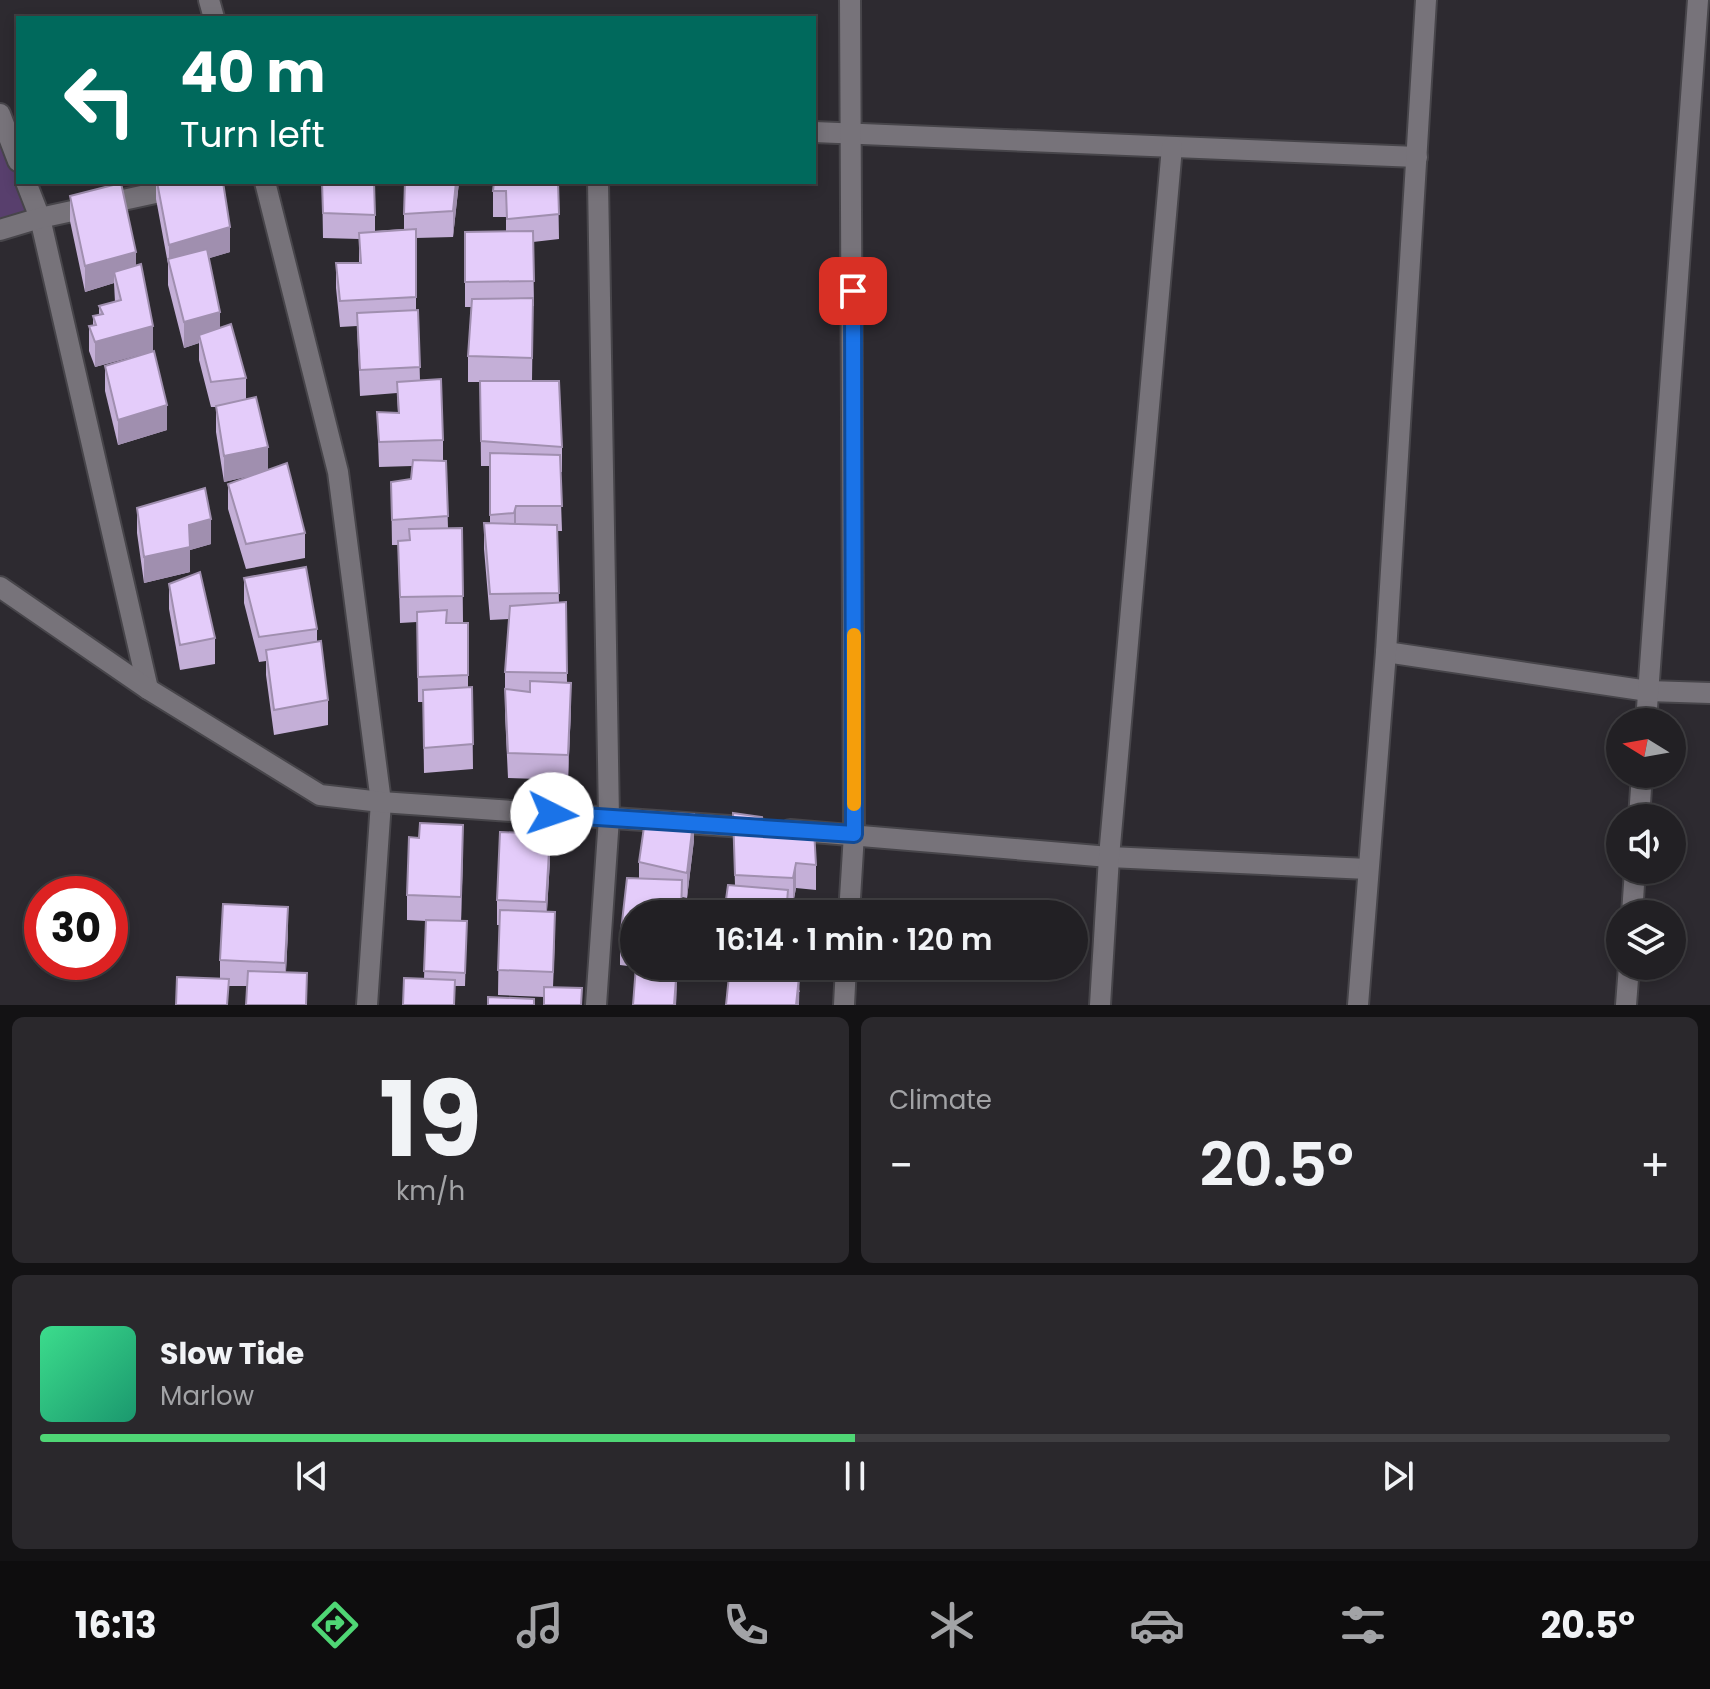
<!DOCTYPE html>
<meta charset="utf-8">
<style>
body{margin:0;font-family:Poppins,sans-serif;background:#2a282c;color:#f1f3f6;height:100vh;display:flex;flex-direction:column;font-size:30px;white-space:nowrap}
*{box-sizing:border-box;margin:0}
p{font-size:26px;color:#a2a3a6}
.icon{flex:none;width:44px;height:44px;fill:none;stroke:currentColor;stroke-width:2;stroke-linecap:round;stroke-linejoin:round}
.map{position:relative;height:1005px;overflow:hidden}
.panel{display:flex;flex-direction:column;gap:12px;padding:12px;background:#131214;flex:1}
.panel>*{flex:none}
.hud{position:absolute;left:16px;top:16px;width:800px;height:168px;border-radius:0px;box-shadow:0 4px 12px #0003,0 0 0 2px #3f3e41;background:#00695c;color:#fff;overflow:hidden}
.needle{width:52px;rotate:281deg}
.buttons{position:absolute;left:1606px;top:708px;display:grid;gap:16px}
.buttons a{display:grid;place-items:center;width:80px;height:80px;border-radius:50%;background:#222024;box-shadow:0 4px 12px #0003,0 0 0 2px #3f3e41;font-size:40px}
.speed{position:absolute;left:24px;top:876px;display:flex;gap:16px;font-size:40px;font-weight:700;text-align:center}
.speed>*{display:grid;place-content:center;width:104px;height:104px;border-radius:50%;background:#222024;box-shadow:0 4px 12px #0003,0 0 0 2px #3f3e41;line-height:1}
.speed .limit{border:12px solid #d22;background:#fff;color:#111}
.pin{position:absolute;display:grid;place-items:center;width:68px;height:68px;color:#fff;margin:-34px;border-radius:16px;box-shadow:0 4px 12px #0006}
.me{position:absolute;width:88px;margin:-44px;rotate:94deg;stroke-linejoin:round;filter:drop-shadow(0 0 6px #0008)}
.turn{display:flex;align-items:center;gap:28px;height:168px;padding:0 32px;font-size:36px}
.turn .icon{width:104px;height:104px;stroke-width:2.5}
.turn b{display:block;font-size:56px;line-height:68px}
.big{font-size:60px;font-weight:600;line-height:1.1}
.panel .card{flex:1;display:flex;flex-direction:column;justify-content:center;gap:12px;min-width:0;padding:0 28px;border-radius:12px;background:#2a282c}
.panel .dial{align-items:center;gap:0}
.dial b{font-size:104px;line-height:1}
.song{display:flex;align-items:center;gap:24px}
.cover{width:96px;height:96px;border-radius:12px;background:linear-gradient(135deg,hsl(150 70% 55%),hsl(160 70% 35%))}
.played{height:8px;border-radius:4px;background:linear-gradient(90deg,#4fd675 50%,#3f3e41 50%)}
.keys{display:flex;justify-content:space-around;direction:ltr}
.heat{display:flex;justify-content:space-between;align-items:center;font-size:44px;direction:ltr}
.panel .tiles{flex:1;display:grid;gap:12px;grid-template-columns:1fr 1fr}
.card:last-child{grid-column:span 2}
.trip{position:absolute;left:620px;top:900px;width:468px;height:80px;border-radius:40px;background:#222024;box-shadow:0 4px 12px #0003,0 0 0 2px #3f3e41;font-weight:600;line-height:80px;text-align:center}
.tab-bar{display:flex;height:128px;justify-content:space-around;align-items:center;background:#0e0d0e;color:#a2a3a6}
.tab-bar .icon{width:56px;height:56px}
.tab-bar .selected{color:#4fd675}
.tab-bar b{font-size:36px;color:#f1f3f6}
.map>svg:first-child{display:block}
.green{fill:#583f6d}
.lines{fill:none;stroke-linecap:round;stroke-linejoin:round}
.minor-casing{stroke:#47454a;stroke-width:24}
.minor{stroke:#77737a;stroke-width:20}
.wall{fill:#c4afd7}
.shaded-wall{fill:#a08faf}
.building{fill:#e4ccfa;stroke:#a08faf;stroke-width:2}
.route-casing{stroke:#114b97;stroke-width:20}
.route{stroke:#1a73e8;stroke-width:14}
.slow{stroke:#f59e0b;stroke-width:14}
</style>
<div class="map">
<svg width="1710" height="1005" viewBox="0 0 1710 1005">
<rect width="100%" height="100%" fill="#2d2a30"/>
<!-- green -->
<path class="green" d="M0 114 18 161V182L40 218 0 230Z"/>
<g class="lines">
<!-- minor casing -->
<g class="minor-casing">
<g id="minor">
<path d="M209 0 214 18"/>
<path d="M0 114 18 161"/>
<path d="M814 132 1417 157"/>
<path d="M26 182 40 218 148 689"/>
<path d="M265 182 338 472 381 802 367 1005"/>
<path d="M0 230 40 218 206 182"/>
<path d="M0 587 148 689 320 795 381 802 758 828"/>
<path d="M1386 652 1648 691 1710 693"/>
<path d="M1646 722 1698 0"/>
<path d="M1639 818 1642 774"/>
<path d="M790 830 1109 857 1368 869"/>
<path d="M849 914 854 834 850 0"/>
<path d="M1632 914 1635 870"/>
<path d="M596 1005 609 818 598 182"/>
<path d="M844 1005 846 966"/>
<path d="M1100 1005 1109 857 1172 147"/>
<path d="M1358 1005 1386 652 1426 0"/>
<path d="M1626 1005 1629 966"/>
</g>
</g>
<!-- minor -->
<use href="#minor" class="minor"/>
</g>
<!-- wall -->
<g class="wall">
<path d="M156 182H223L230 252 209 258 220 327 246 378V399L268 469 305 533V558L246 569 228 509V484L249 476 224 482 216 432V407H211L199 360V343L184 348 168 285V264L156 199Z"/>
<path d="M322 182 375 215V231L404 229V214L459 182 453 237 416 238V310H418L420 381 443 440V461H446L448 528H462L463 622H447V623L468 675V687H472L473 769 424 773 423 702H418L417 622 400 623 398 545H392L391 482 411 479 412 466 379 467 377 412 398 413 397 393 360 396 357 326 340 327 336 288V263H359V239L323 238Z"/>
<path d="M558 182 559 239 533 242 534 306H533L532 381 562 447V472H560L562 531H557L559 603 566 602 567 683 571 708 568 780 508 778 505 714V672L509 619 490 620 484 549V523L490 524V466H481L480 382H468V356L471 307H465V232L506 231V217H493V191Z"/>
<path d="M70 196 136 265 153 351 95 367 89 351V326H93V316L99 315V306L115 302 114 283 85 292 70 221Z"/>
<path d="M105 366 167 430 118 445 105 391Z"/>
<path d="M137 508 211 544 190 550V572L144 583 137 533Z"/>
<path d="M244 578 317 629V642L328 700V725L274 735 266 675V661L259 662 244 603Z"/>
<path d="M169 584 215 638V664L180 670 169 609Z"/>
<path d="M733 813 762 828 816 865V890L796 888 793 904 788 903V914L735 886Z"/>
<path d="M694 840 687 898 682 897 634 914V966H677L676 1005H633L636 967 620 965V940L639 879V862Z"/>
<path d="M463 850 461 921H467L465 986H455V1005L424 979 426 921 407 920V895Z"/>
<path d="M550 860 547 911 555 937 553 987 544 997 498 995 499 925H497V900Z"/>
<path d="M288 932 286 972 307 973V1005H246L247 986H229L220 979V960Z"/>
<path d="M720 966H790L800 992 729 972 720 971Z"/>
</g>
<!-- shaded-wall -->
<g class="shaded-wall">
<path d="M456 182H459L453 237V211Z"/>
<path d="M230 227V252L171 270 169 264V245Z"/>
<path d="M136 252V277L114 272V283L85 292V266Z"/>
<path d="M220 312V337L199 335V343L184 348V322Z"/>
<path d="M153 326V351L95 367V342Z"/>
<path d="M167 405V430L118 445V420Z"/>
<path d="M268 447V472L224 482V456Z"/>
<path d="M516 506V531L514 538V513Z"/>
<path d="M211 519V544L190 550V572L144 583V557L189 525Z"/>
<path d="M571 683V708L568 780V755Z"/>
<path d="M694 814V840L687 898V873Z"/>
<path d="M463 825V850L461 923V897Z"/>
<path d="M550 834V860L546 927V902Z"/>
<path d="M796 863V888L793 904V878Z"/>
<path d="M288 907V932L285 988V963Z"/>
<path d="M677 966V981L676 1005H674Z"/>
<path d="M800 967 799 1005H796Z"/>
</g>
<!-- building -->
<g class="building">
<path d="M157 182H223L230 227 169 245Z"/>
<path d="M322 182H374L375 215 323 213Z"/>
<path d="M405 182H456L453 211 404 214Z"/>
<path d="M494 182H558L559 214 507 219 506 191H493Z"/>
<path d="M121 183 136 252 85 266 70 196Z"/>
<path d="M416 229V297L340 301 336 263H361L359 233Z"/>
<path d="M533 231 534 281 465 282V232Z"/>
<path d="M207 249 220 312 184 322 168 259Z"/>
<path d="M141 264 153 326 95 342 89 326 96 325 93 316 103 314 99 306 121 300 114 272Z"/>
<path d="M533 298 532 358 468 356 472 299Z"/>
<path d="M418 310 420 367 360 370 357 313Z"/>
<path d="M231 324 246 378 211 382 199 335Z"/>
<path d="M154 351 167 405 118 420 105 366Z"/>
<path d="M441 379 443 440 379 442 377 412 399 413 397 382Z"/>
<path d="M480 381H559L562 447 481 441Z"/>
<path d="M256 397 268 447 224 456 216 406Z"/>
<path d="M490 453 560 455 562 506H516L514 513 490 515Z"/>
<path d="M413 460 446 461 448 516 392 520 391 482 411 479Z"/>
<path d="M287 463 305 533 246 544 228 484Z"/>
<path d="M205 488 211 519 189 525 190 547 144 557 137 508Z"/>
<path d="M484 523 557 525 559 593 490 594Z"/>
<path d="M462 528 463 596 400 597 398 541 410 540 409 529Z"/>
<path d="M306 567 317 629 259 637 244 578Z"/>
<path d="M200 572 215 638 180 645 169 584Z"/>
<path d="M566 602 567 673 505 672 510 606Z"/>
<path d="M447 610 446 623H468V675L418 677 417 612Z"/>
<path d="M321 641 328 700 274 710 266 650Z"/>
<path d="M530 681 571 683 568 755 508 753 505 689 530 692Z"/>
<path d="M472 687 473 744 424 748 423 690Z"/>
<path d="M646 813 694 814 687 873 639 862Z"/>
<path d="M733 813 762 817V828L814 830 816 865 796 863 793 878 735 875Z"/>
<path d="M420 823 463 825 461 897 407 895 409 837 419 838Z"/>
<path d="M500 832 550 834 546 902 497 900Z"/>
<path d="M627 878 682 880 681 914H634V942L620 940Z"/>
<path d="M728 885 788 890 786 914H724Z"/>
<path d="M223 904 288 907 285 963 220 960Z"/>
<path d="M500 910 555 912 553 972 498 970Z"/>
<path d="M426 920 467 921 465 973 424 971Z"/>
<path d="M636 966H677L674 1005H633Z"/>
<path d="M730 966 800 967 796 1005H726Z"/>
<path d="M248 971 307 973 306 1005H246Z"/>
<path d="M177 977 229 979 227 1005H176Z"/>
<path d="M404 978 455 980 454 1005H403Z"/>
<path d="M544 987 582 988 581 1005H544Z"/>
<path d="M488 997 534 999V1005H488Z"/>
</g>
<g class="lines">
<!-- route casing -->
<g class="route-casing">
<path id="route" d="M552 814 854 834 853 291"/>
</g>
<!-- route -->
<use href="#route" class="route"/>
<!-- slow -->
<path class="slow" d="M854 635V804"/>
</g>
</svg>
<div class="buttons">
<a><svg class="needle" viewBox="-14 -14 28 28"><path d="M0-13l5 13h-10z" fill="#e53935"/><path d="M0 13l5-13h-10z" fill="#a2a3a6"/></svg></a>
<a><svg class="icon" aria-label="sound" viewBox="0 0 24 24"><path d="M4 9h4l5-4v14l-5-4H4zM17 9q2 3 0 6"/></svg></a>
<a><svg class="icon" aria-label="layers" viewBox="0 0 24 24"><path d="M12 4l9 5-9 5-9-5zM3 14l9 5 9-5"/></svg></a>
</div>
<div class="speed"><div class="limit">30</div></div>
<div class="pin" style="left:853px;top:291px;background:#d93025"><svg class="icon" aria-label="arrive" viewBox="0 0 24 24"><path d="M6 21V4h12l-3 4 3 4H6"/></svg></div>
<svg class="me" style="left:552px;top:814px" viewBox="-20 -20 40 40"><circle r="19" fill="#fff"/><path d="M0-13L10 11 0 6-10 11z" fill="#1a73e8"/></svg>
<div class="trip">16:14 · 1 min · 120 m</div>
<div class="hud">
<div class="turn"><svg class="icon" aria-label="left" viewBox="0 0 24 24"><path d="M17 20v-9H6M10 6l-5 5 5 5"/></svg><div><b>40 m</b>Turn left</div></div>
</div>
</div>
<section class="panel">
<div class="tiles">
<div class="card dial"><b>19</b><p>km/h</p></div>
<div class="card"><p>Climate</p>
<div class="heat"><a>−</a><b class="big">20.5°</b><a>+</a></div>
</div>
<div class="card">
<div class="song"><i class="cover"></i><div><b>Slow Tide</b><p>Marlow</p></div></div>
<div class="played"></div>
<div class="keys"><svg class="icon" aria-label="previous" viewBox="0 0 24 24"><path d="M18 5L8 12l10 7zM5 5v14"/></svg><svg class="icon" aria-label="pause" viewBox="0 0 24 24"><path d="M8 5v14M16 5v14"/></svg><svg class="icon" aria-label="next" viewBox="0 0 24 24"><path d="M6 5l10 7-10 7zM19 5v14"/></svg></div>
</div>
</div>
</section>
<nav class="tab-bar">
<b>16:13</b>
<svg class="icon selected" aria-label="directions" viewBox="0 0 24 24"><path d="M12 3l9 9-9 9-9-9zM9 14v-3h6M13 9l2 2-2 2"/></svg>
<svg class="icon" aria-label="music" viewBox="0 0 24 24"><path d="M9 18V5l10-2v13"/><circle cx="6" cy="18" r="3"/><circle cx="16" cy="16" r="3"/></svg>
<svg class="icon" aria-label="phone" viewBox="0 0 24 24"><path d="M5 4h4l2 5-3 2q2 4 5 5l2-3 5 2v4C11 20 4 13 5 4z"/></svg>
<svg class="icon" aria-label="climate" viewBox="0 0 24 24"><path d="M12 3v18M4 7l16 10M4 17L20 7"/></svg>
<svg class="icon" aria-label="car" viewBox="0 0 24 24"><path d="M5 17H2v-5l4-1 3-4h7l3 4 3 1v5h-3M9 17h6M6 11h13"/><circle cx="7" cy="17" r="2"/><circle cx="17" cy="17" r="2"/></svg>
<svg class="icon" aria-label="filters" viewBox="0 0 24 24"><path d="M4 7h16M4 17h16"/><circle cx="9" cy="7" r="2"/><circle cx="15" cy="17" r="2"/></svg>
<b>20.5°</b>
</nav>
